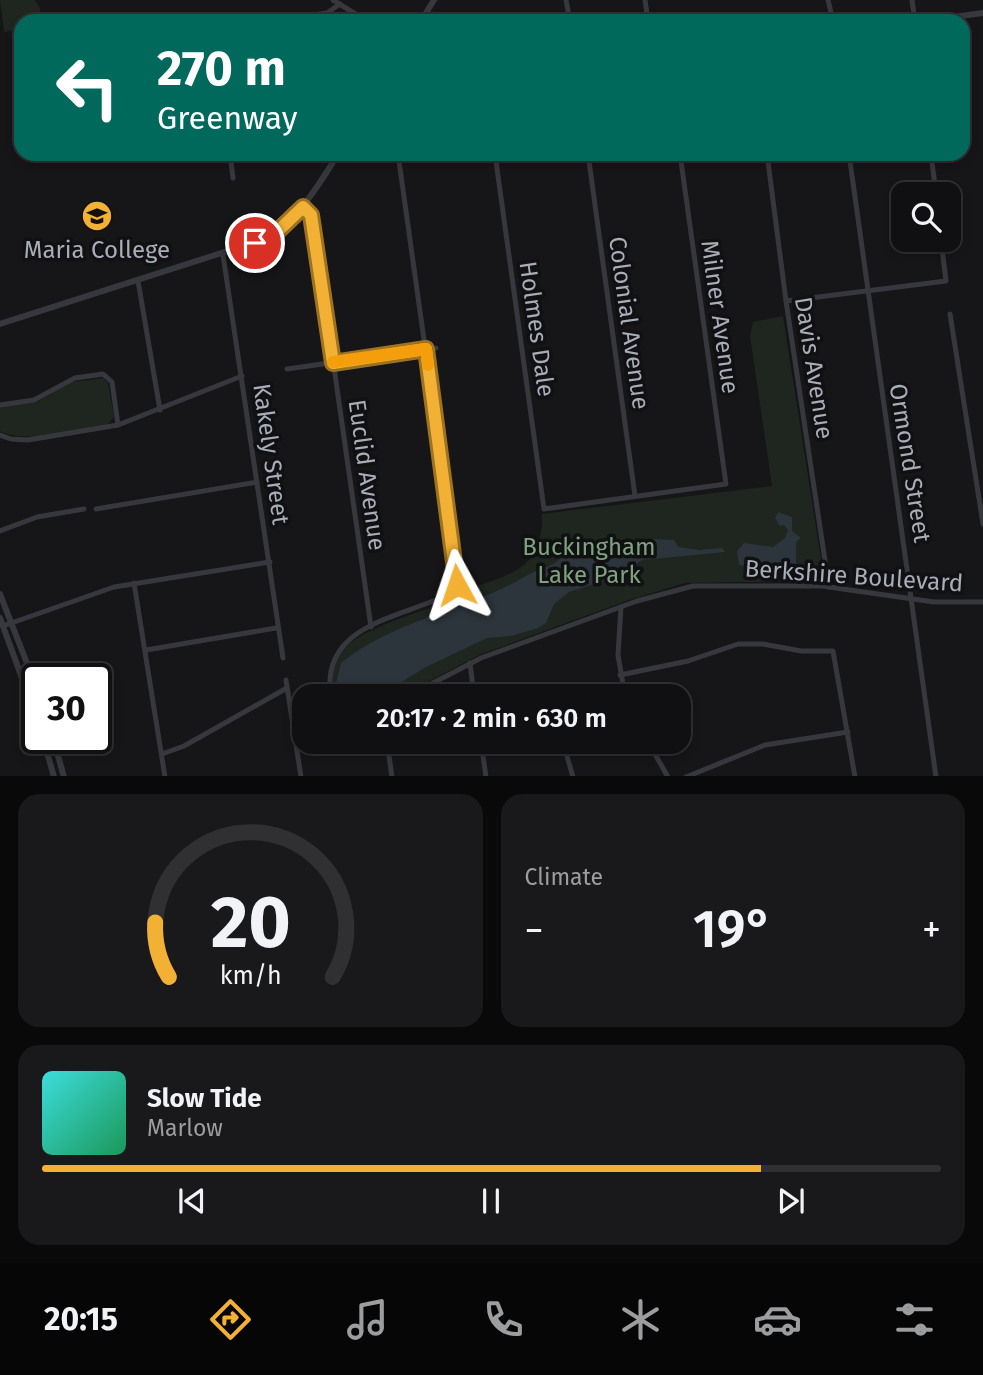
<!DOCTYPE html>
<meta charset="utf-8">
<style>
body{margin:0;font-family:"Fira Sans",sans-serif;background:#19191b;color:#f1f3f6;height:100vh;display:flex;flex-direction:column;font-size:26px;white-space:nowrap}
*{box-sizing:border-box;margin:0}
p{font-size:23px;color:#9c9d9f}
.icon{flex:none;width:38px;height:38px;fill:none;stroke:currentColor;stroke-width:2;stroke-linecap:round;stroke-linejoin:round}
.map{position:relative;height:776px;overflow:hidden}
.sheet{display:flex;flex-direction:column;gap:18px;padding:18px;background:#09090a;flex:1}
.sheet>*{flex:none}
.banner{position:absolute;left:14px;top:14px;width:956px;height:147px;border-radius:21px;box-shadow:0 4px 10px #0003,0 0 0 2px #303032;background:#00695c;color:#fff;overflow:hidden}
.buttons{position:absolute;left:891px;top:182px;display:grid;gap:14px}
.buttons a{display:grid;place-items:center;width:70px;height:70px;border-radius:14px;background:#101012;box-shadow:0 4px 10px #0003,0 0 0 2px #303032;font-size:35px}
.speed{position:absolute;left:21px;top:663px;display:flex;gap:14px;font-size:35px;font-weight:700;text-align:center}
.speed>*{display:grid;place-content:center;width:91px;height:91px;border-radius:50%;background:#101012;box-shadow:0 4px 10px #0003,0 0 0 2px #303032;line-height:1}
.speed .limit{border:4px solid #111;border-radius:10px;background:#fff;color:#111}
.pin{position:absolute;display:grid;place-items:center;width:60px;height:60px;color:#fff;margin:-30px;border:4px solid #fff;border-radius:50%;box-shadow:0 2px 7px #0007}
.me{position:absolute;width:77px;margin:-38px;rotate:355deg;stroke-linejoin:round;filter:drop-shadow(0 0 5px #0008)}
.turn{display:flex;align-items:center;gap:24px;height:147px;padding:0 28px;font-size:32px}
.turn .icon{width:91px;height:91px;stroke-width:2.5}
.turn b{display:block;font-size:49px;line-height:60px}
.big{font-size:52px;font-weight:600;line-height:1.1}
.sheet .widget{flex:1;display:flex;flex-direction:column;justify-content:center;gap:10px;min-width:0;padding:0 24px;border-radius:21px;background:#19191b}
.sheet .dial{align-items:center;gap:0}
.dial svg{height:182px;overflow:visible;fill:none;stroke:#303032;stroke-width:7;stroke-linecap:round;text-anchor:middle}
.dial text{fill:#f1f3f6;stroke:none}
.song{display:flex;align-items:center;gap:21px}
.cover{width:84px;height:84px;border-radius:10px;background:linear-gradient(135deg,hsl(180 70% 55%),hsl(150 70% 35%))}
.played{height:7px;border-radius:4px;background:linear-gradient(90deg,#f2b134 80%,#303032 80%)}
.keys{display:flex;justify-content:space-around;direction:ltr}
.heat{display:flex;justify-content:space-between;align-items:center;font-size:38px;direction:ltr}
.sheet .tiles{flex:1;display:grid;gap:18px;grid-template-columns:1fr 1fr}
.widget:last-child{grid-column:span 2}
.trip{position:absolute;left:292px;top:684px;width:399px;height:70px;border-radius:21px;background:#101012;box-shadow:0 4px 10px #0003,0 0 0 2px #303032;font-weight:600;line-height:70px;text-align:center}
.dock{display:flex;height:112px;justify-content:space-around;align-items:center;background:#060607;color:#9c9d9f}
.dock .icon{width:49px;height:49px}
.dock .current{color:#f2b134}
.dock b{font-size:32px;color:#f1f3f6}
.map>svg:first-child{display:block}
.green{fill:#1e261f}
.water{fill:#2c353c}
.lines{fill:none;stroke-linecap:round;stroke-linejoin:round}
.minor{stroke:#37383d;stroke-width:5}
.tertiary{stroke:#37383d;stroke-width:6}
.route-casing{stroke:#9d7322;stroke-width:18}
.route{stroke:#f2b134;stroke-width:12}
.slow{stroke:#f59e0b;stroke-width:12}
.labels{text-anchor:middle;stroke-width:7;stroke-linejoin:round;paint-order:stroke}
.poi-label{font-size:24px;fill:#a8adb8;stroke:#111113}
.street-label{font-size:24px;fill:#a8adb8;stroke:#111113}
.park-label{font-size:24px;fill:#7fa381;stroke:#111113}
</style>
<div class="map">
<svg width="983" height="777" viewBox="0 0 983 777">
<rect width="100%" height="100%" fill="#161618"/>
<!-- green -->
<g class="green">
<path d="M0 0H35L40 8V18L37 21H21V29L4 32Z"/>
<path d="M783 316 823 572 821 581 685 583 629 600 479 655 401 696H334C333 685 331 670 336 659 349 631 417 614 445 602 452 598 456 593 462 589 467 586 477 586 483 584 523 571 543 559 542 514L772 486 750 336 753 322Z"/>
<path d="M103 378 108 383 114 417 108 424C86 431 20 444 0 431V407L37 402 73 382Z"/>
</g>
<!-- water -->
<g class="water">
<path d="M778 512 792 517V531L801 538 796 542V566L782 572 739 565 737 551 744 543 773 547 785 538 788 530 784 525 780 526 775 518Z"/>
<path d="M651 539 674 540 678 547 699 550 722 548 725 552 642 560 620 576 569 592 554 604 546 623 538 628 511 636 487 638 426 667 382 694 338 696 336 683 341 663C395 619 467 611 526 576 542 567 556 568 566 551 590 547 601 553 625 541L642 546Z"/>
</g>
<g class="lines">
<!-- minor -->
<g class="minor">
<path d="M333 0 367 21"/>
<path d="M566 0 570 21"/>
<path d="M645 0 648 21"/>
<path d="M828 0 833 21"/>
<path d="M912 0 915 21"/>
<path d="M272 21 327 13 340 4"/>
<path d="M230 154 233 178"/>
<path d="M495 154 544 509 726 484 680 154"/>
<path d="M588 154 635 496"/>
<path d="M767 154 786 301 829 587"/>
<path d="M849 154 936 777"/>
<path d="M931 154 936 194"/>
<path d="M303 207 313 220 371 627"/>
<path d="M223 255 283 658"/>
<path d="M138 281 160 410"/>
<path d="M786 301 946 281 941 240"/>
<path d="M950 314 983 524"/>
<path d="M287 369 436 348"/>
<path d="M0 405 34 400 75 378 103 374 112 382 118 425"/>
<path d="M0 435 11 439 28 440 118 425 242 376"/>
<path d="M96 509 257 482"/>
<path d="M0 531 37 517 84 509"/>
<path d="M134 583 165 777"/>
<path d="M621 607 618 655 625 696"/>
<path d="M3 626 114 587 270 562"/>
<path d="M146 650 276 628"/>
<path d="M470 663 474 696"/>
<path d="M620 675 688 661 738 644H763L801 651H833L855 777"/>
<path d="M286 680 301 777"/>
<path d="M331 696C321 634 381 621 428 603 440 598 453 596 458 583L398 154"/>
<path d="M408 696 481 658 637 601 693 586H822L934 602H983"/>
<path d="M387 742 392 777"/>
<path d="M481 742 486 777"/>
<path d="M563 742 573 777"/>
<path d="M648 742 668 777"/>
<path d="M162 754 184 746 287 688"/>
<path d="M686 777 765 745 848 732"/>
</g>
<!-- tertiary -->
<g class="tertiary">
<path d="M421 21 434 0"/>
<path d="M924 21 983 13"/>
<path d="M0 324 262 240C298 220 317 188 338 154"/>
<path d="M0 594 37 689"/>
<path d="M0 618 37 719"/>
<path d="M43 738 54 777"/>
<path d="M53 738 64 777"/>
</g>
</g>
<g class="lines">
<!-- route casing -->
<g class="route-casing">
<path id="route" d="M255 243 278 231 303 207 311 215 333 363 426 349 457 585"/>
</g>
<!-- route -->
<use href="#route" class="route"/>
<!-- slow -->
<path class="slow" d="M333 362 426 349 428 365"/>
</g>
<!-- icons -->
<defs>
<g id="university-disc" transform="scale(1.575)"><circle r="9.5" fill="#f2b134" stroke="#111113"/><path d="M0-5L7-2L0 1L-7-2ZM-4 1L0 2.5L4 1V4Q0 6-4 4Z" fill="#111"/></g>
</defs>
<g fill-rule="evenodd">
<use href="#university-disc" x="97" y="216"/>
</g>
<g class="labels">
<!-- poi labels -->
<g class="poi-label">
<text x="97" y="258">Maria College</text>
</g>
<!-- street labels -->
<g class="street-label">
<text transform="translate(720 317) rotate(82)" y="8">Milner Avenue</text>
<text transform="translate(629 323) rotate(82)" y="8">Colonial Avenue</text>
<text transform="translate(537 329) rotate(82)" y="8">Holmes Dale</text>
<text transform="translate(814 368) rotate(81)" y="8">Davis Avenue</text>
<text transform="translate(271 454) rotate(82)" y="8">Kakely Street</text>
<text transform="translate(910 463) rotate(81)" y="8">Ormond Street</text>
<text transform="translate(367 475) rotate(82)" y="8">Euclid Avenue</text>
<text transform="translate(854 576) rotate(4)" y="8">Berkshire Boulevard</text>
</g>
<!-- park labels -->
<g class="park-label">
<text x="589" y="555">Buckingham<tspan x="589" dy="28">Lake Park</tspan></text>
</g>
</g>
</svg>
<div class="buttons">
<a><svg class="icon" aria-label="search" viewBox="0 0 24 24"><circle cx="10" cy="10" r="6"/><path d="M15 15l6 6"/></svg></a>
</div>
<div class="speed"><div class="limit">30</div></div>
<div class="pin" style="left:255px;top:243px;background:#d93025"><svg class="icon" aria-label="arrive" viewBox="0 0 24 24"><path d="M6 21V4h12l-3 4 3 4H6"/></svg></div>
<svg class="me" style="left:457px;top:585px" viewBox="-20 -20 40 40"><path d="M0-17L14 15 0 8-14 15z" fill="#f2b134" stroke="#fff" stroke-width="4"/></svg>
<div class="trip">20:17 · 2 min · 630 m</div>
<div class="banner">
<div class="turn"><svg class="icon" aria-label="left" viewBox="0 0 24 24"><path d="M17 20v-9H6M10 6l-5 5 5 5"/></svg><div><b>270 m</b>Greenway</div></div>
</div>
</div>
<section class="sheet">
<div class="tiles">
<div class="widget dial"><svg viewBox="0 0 100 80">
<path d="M14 69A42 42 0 1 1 86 69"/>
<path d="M14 69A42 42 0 0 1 8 45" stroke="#f2b134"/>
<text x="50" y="56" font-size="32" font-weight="700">20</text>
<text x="50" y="72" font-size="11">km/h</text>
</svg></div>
<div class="widget"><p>Climate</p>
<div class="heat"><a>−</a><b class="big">19°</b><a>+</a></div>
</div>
<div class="widget">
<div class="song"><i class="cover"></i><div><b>Slow Tide</b><p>Marlow</p></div></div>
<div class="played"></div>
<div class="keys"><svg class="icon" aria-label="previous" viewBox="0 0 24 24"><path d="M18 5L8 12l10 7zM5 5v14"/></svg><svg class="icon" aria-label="pause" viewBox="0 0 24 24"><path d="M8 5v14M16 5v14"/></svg><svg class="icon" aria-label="next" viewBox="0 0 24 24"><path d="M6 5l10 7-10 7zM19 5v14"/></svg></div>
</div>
</div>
</section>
<nav class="dock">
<b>20:15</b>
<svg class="icon current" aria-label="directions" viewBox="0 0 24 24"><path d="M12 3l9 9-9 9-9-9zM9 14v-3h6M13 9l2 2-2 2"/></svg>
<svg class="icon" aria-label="music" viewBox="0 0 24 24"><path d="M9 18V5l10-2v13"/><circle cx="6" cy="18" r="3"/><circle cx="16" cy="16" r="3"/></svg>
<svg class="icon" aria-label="phone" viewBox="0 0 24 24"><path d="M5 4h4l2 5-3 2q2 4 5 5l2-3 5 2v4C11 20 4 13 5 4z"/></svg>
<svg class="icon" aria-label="climate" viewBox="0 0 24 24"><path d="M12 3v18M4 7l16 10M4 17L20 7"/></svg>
<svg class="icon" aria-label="car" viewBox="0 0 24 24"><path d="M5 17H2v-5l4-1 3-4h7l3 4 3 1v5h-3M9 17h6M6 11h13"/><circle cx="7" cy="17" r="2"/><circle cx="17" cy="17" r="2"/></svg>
<svg class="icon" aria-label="filters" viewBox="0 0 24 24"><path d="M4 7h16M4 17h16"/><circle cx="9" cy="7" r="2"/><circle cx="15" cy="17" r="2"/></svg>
</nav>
